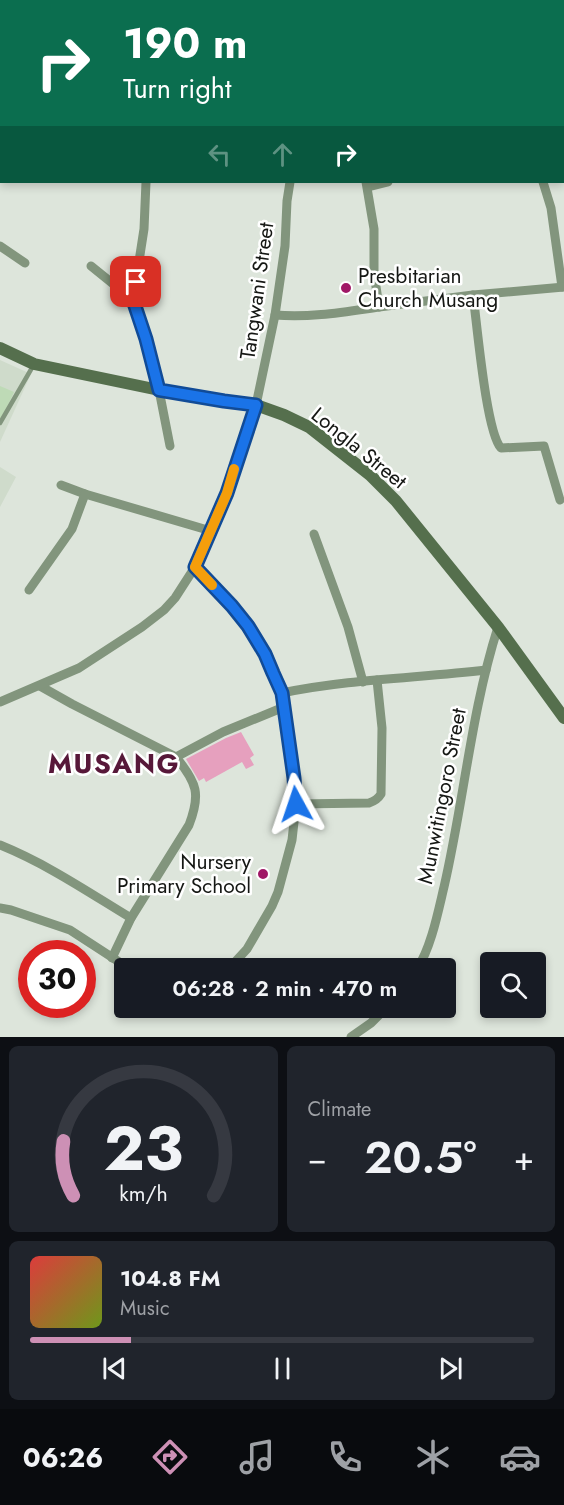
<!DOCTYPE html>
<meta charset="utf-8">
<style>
body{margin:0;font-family:Jost,sans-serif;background:#20242c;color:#f1f3f6;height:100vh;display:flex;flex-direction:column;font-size:22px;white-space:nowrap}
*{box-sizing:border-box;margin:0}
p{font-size:20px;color:#9ea1a6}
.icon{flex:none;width:33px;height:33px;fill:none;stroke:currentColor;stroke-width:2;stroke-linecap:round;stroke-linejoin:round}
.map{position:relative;height:1037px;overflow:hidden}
.details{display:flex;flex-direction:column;gap:9px;padding:9px;background:#0d0f14;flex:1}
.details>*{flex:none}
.guide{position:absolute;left:0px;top:0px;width:564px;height:183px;box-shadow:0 3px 9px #0003;background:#0b6e4f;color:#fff;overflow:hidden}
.controls{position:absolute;left:480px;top:952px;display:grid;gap:12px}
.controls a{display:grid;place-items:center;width:66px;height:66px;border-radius:6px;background:#171b24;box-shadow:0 3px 9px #0003;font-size:30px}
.speed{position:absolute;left:18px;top:940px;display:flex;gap:12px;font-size:30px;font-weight:700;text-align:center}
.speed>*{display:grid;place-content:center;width:78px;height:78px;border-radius:50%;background:#171b24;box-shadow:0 3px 9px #0003;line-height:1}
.speed .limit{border:9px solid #d22;background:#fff;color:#111}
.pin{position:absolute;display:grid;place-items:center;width:51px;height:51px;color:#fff;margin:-26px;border-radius:12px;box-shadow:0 3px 9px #0006}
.me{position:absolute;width:66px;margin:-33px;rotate:355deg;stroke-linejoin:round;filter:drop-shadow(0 0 4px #0008)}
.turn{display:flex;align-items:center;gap:21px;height:126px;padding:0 24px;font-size:27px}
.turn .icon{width:78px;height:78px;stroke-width:2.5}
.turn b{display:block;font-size:42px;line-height:51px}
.lanes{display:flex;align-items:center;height:57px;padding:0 24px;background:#0003;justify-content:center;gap:30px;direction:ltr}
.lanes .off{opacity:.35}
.big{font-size:45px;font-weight:600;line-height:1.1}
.details .card{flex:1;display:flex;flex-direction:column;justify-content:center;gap:9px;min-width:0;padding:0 21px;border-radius:9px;background:#20242c}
.details .dial{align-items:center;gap:0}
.dial svg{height:156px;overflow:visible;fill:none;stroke:#363941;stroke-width:7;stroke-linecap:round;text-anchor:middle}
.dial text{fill:#f1f3f6;stroke:none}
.song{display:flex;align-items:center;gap:18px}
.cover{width:72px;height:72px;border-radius:9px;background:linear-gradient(135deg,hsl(0 70% 55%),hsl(80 70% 35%))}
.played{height:6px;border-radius:3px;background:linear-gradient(90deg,#cd90b5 20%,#363941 20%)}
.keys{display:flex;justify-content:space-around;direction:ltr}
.heat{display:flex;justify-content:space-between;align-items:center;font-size:33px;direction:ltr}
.details .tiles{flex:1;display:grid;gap:9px;grid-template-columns:1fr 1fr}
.card:last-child{grid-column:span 2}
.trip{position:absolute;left:114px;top:958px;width:342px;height:60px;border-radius:6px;background:#171b24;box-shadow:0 3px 9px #0003;font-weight:600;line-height:60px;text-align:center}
.menu{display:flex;height:96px;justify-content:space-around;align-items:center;background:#090b0e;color:#9ea1a6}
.menu .icon{width:42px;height:42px}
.menu .active{color:#cd90b5}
.menu b{font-size:27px;color:#f1f3f6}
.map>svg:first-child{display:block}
.built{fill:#cfdbcb}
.green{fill:#bedab6}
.building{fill:#e6a0be}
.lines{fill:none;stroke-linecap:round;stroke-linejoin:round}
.lane{stroke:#82957d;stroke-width:4.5}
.street{stroke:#82957d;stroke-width:9}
.secondary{stroke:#556f4d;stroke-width:12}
.route-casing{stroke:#114b97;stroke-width:15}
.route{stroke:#1a73e8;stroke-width:10}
.slow{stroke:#f59e0b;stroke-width:10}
.poi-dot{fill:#a01866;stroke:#fff;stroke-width:2}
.labels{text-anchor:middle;stroke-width:5;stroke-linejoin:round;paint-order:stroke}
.poi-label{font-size:21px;fill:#151714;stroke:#fff;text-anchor:start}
.street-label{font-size:21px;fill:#151714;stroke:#fff}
.district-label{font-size:27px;font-weight:bold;letter-spacing:1.5px;fill:#571839;stroke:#fff}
</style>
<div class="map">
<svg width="564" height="1037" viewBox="0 0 564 1037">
<rect width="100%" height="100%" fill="#dde5db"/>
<!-- built -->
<g class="built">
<path d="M0 360 31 374 0 442Z"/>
<path d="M0 467 16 477 0 507Z"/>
</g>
<!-- green -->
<path class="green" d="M0 386 14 392 2 418H0Z"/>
<!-- building -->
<path class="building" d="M241 732 254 755 250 758 254 765 246 769 242 762 206 782 204 778 199 781 186 759 226 738Z"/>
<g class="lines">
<!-- lane -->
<path class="lane" d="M0 423 33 366"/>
<!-- street -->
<g class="street">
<path d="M117 0 119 2"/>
<path d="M454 0 455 2"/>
<path d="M47 2V0"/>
<path d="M206 2 207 0"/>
<path d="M378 2 379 0"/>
<path d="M146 182 144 229 133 300 146 339 159 390 170 446"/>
<path d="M543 182 551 208 562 287"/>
<path d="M368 187 388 182"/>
<path d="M0 246 25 263"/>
<path d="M91 266 133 300"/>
<path d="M473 295C477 323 486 432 501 448L544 446 560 500"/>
<path d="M379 307 473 295 564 287"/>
<path d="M275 315C310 318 344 312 379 307L374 273V229L366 182"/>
<path d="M61 485 85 494 211 531"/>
<path d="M314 534 348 627 363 682"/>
<path d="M195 567 232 606 248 626 265 654 282 693 294 778 296 804 292 840 278 892 272 906 247 949 235 962 224 969"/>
<path d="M29 590 72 529 85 494"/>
<path d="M40 686 72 704 176 757C197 783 201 794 189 825L131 918 112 958"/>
<path d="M282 693C349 679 418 678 486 670"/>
<path d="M0 702 79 668 142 627 164 610 175 598 195 567 227 493 256 405 275 315 285 246 287 201 290 182"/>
<path d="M176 757 223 732 284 707"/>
<path d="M296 804 369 803C375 801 378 799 381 794L382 728 377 680"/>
<path d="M0 845C47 864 88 892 131 918"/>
<path d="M0 908 11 910 70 930 130 969"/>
<path d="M417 969C431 948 438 912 444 887 464 801 471 712 498 627"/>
<path d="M351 1037 371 1023 386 1008"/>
</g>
<!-- secondary -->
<path class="secondary" d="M0 348 34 364 159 390 224 401 256 405 284 415 309 427 370 475 396 501 498 627 564 718"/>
</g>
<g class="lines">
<!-- route casing -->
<g class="route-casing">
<path id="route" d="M136 282 133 300 146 339 159 390 224 401 256 405 227 493 195 567 232 606 248 626 265 654 273 673 282 693 294 778 296 804"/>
</g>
<!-- route -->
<use href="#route" class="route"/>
<!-- slow -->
<path class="slow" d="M212 585 195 567 227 493 234 469"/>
</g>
<!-- markers -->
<g class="poi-dot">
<circle cx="346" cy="288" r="6"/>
<circle cx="263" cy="874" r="6"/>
</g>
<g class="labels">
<!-- poi labels -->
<g class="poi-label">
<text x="358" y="283">Presbitarian<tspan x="358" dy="24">Church Musang</tspan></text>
<text x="251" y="869" text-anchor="end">Nursery<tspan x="251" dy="24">Primary School</tspan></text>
</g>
<!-- street labels -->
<g class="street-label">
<text transform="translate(257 291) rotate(-82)" y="7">Tangwani Street</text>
<text transform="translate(359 448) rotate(39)" y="7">Longla Street</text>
<text transform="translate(442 796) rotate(-79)" y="7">Munwitingoro Street</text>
</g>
<!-- district labels -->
<g class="district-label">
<text x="114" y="773">MUSANG</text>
</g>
</g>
</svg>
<div class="controls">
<a><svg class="icon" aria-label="search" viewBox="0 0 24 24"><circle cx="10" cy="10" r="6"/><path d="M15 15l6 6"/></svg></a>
</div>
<div class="speed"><div class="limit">30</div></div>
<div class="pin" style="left:136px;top:282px;background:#d93025"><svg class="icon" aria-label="arrive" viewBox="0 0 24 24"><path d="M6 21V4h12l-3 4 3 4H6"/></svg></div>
<svg class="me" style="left:296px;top:804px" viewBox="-20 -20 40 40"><path d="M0-17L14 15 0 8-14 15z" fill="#1a73e8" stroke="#fff" stroke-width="4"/></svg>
<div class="trip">06:28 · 2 min · 470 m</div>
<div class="guide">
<div class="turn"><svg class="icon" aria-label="right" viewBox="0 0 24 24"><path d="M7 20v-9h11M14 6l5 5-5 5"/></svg><div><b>190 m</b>Turn right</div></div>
<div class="lanes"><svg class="icon off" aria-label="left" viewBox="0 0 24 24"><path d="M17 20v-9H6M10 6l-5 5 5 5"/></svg><svg class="icon off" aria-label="ahead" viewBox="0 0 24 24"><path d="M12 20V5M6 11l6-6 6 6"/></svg><svg class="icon" aria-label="right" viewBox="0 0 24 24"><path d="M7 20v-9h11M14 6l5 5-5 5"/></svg></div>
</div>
</div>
<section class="details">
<div class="tiles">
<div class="card dial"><svg viewBox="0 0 100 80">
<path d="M14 69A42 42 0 1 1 86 69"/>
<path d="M14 69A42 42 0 0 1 9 41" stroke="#cd90b5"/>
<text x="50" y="56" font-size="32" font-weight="700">23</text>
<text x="50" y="72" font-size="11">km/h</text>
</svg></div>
<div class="card"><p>Climate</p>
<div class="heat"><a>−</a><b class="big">20.5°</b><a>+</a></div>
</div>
<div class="card">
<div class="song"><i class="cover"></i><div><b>104.8 FM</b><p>Music</p></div></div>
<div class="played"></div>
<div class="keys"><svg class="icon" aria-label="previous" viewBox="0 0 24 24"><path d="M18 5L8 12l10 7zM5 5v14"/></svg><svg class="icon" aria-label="pause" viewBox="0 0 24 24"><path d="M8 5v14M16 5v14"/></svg><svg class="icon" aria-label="next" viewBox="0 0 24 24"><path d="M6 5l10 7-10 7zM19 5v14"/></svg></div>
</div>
</div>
</section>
<nav class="menu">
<b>06:26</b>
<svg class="icon active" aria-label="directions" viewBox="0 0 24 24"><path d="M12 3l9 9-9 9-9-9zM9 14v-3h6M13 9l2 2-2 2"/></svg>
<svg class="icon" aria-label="music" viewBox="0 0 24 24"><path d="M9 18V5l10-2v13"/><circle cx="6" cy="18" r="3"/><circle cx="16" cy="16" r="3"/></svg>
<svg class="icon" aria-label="phone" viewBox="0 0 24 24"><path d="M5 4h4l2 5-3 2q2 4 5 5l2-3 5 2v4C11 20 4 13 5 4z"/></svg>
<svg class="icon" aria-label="climate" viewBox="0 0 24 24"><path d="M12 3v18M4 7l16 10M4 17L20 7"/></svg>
<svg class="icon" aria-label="car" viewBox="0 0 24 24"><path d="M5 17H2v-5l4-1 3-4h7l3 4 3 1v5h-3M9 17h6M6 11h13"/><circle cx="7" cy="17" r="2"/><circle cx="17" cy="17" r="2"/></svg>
</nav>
